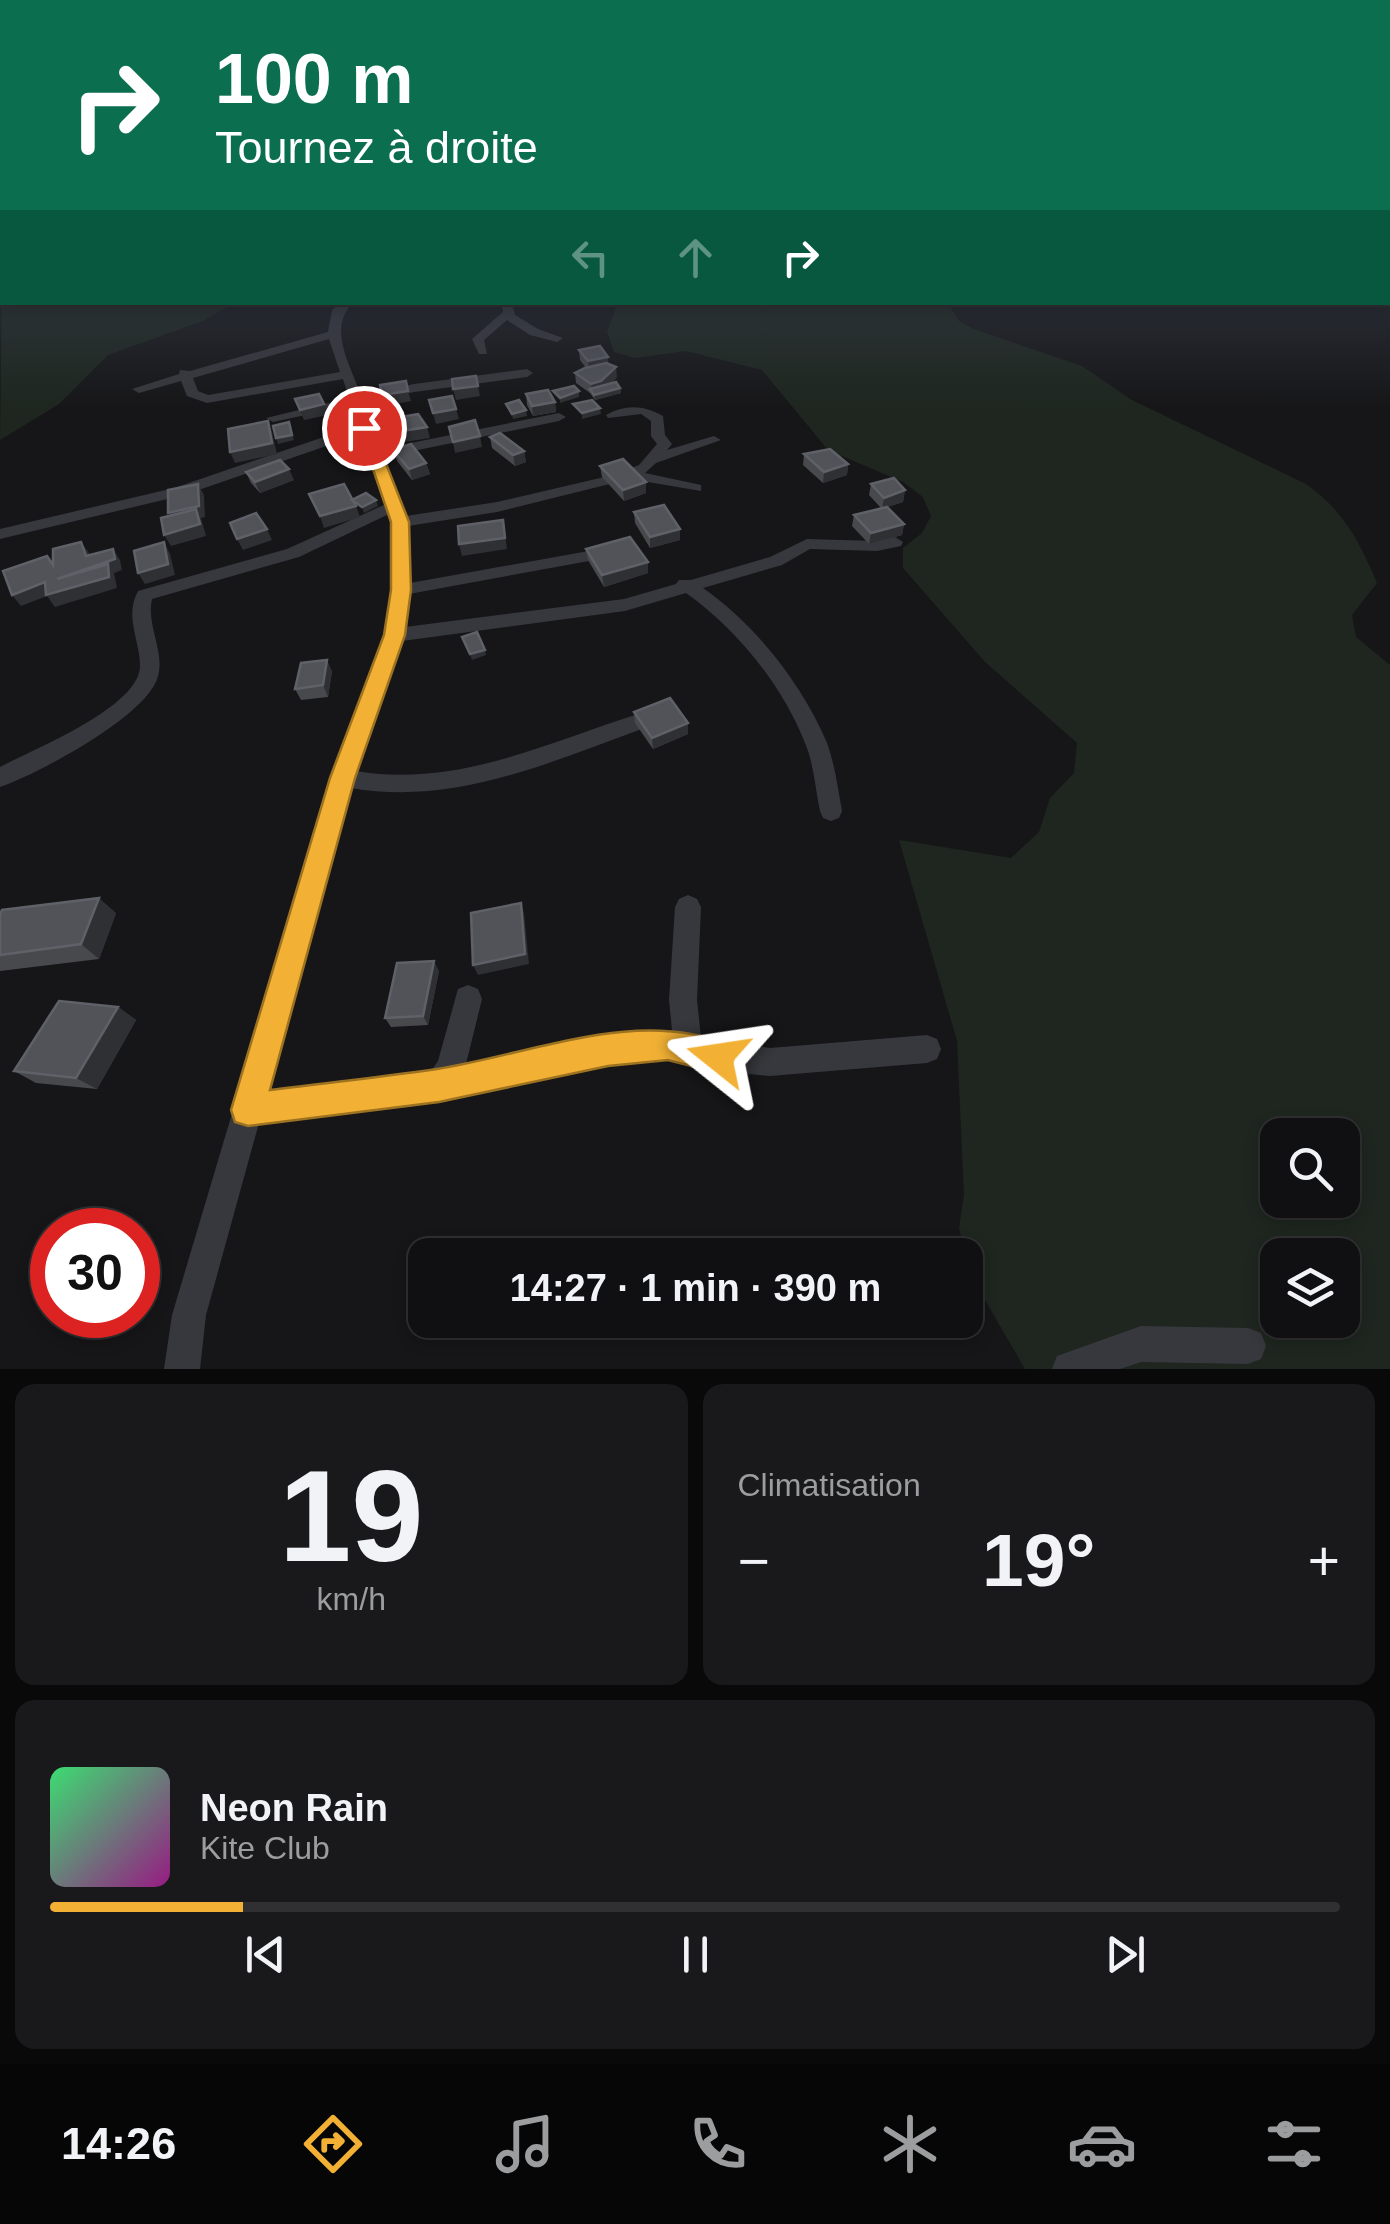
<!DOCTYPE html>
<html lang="fr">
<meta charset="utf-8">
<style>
body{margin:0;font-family:Arial,sans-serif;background:#19191b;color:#f1f3f6;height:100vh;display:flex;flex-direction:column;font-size:38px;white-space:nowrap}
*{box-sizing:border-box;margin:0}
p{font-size:32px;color:#9c9d9f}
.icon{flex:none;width:55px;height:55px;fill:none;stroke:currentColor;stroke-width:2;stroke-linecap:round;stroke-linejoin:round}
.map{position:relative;height:1369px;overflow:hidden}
.drawer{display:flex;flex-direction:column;gap:15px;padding:15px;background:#09090a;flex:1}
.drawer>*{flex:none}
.guide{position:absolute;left:0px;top:0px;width:1390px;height:305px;box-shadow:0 5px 15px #0003,0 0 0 2px #303032;background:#0b6e4f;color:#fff;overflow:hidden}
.fabs{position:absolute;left:1260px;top:1118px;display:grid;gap:20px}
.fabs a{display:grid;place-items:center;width:100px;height:100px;border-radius:20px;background:#101012;box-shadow:0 5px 15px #0003,0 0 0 2px #303032;font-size:50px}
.speed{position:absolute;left:30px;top:1208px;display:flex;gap:20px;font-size:50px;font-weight:700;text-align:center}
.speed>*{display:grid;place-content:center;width:130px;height:130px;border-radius:50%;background:#101012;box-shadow:0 5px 15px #0003,0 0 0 2px #303032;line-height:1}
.speed .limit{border:15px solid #d22;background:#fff;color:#111}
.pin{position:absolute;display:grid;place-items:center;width:85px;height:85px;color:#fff;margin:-42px;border:5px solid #fff;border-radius:50%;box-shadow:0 2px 10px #0007}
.me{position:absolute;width:110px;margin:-55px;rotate:285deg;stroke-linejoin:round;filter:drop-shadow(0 0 8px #0008)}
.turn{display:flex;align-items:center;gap:35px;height:210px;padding:0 50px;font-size:45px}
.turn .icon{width:130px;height:130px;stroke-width:2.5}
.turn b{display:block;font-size:70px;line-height:85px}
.lanes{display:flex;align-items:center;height:95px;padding:0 50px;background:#0003;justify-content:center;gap:50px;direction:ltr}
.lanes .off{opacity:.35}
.big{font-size:75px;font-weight:600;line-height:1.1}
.drawer .tile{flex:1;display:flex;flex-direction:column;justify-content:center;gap:15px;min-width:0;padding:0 35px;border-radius:20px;background:#19191b}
.drawer .dial{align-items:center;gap:0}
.dial b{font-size:130px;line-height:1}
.song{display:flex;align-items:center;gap:30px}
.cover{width:120px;height:120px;border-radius:15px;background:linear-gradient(135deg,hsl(140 70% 55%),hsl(310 70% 35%))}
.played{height:10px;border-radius:5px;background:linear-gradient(90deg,#f2b134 15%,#303032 15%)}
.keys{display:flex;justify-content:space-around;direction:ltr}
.heat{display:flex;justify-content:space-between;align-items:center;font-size:55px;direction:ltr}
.drawer .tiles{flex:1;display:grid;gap:15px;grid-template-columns:1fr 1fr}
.tile:last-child{grid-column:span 2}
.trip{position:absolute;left:408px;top:1238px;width:575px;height:100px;border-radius:20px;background:#101012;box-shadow:0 5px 15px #0003,0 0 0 2px #303032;font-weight:600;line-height:100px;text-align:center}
.tabs{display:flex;height:160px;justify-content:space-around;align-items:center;background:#060607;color:#9c9d9f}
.tabs .icon{width:70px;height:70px}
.tabs .selected{color:#f2b134}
.tabs b{font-size:45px;color:#f1f3f6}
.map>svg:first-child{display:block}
.green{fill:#1e261f;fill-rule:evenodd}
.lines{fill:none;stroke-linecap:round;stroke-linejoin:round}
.street{fill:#37383d;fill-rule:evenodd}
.wall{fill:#47494d}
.shaded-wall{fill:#2f3033}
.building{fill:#525359;stroke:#5f6168;stroke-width:2.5}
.route{fill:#f2b134;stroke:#9d7322;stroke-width:2.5}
</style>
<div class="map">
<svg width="1390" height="1369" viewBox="0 0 1390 1369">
<rect width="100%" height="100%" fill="#161618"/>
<!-- green -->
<g class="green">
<path d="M2 283V302L234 303 203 321 108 355 59 404 0 440Z"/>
<path d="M618 303H948L959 321 974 329 1082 366 1132 400 1306 484C1343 510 1360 542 1377 583L1352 615 1356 637 1390 665V1369H1025L971 1276 959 1228 964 1195 957 1041 899 840 1011 858 1039 832 1050 798 1074 773 1077 743 985 662 903 568V548L922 533 931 516 923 497 903 482 828 450 762 370 686 351 635 358 614 352 607 332ZM1278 1135H1342V1200H1278ZM1278 1255H1342V1320H1278Z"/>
</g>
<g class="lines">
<!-- street -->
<g class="street">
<rect x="1388" y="258" width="2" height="6"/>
<path d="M341 302H354C326 327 351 366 361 395L414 384 527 369 533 373 527 377 414 392 364 403 381 449 559 413 566 417 559 421 384 457 406 516 497 502 613 475 639 465 657 444 651 436V421L641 414 608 418 606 415C625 404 644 405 663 416L665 435 672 444 667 450 714 436 721 440 656 463 645 473 701 485V491L630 479 497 512 408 526 410 583 611 547 619 552 611 557 409 594 405 627 624 599 676 584 679 580H691L770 557 807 539 877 541 895 537 903 542 901 546 877 551 810 549 782 565 703 588C755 624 803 685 827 743 835 765 838 789 842 811L839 818 831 821 823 818 820 811C815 788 814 764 805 743 783 686 736 628 686 593L625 611 402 641 356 771C455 788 544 744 635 715L642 717 645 723 642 729C548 763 453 806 351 788L268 1092 431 1071 438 1061 458 989 468 985 478 989 482 999 466 1064 577 1040 672 1030 669 1000 675 907 679 899 688 895 697 899 701 907 697 1000 701 1038 770 1048 927 1035 937 1039 941 1049 937 1059 927 1063 770 1076 718 1071 668 1057 577 1068 439 1100 259 1123 206 1315 200 1369H164L172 1315 332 778 385 635 392 590V522L389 514 299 557 152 599C146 625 165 651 158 676 149 715 38 774 0 787V767C32 750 140 707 140 666 140 640 124 617 138 591L287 549 386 504 361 434 184 495 0 539V529L174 488 359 425 352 405 273 422 266 418 349 398 343 379 207 403 187 396 181 381 139 393 132 389 179 374 180 370 190 371 328 332 332 310ZM329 339 340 372 208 395 198 391 193 378Z"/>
<path d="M501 302H512L515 315 538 329 563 338 557 342 530 335 507 320 484 340 487 354H479L472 339 503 312Z"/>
<path d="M1141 1326 1248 1328 1261 1333 1266 1346 1261 1359 1248 1364 1141 1362 1120 1369H1052L1057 1356Z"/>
</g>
</g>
<!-- wall -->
<g class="wall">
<path d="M579 350 608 357V364L617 377 610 384 620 388 621 393 595 400 590 393 576 383 575 373 586 368 580 360Z"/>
<path d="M526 394 555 402 556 412 533 416 527 405Z"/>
<path d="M490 437 524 451 526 462 515 466 492 448Z"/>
<path d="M393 450 426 463 430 474 412 480 397 461Z"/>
<path d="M804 454 848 464 847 475 823 483 803 465Z"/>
<path d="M600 466 646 493 624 501 602 477Z"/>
<path d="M246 472 294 480 260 493 251 483Z"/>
<path d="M871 484 905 490 903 502 887 507 904 524 902 535 869 544 852 526 854 515 881 508 869 495Z"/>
<path d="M634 512 680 540 650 548 635 523Z"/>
<path d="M586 549 648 562V573L604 587 588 560Z"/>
<path d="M332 671 328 697 301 700 295 689Z"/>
<path d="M634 712 688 734 653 749 635 723Z"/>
<path d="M116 913 99 959 0 971V914Z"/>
<path d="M439 971 428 1025 391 1027 385 1018Z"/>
<path d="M118 1007 136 1020 97 1089 36 1083 14 1071Z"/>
</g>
<!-- shaded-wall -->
<g class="shaded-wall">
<path d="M608 357 609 367 589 371 588 361Z"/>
<path d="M616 367 617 377 601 392 592 394 591 384Z"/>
<path d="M478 386 480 396 456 400 453 389Z"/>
<path d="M620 388 621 393 595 400 594 395Z"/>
<path d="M408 391 411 401 385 406 382 395Z"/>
<path d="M579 391V397L560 403V398Z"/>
<path d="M555 402 556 412 533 416 532 406Z"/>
<path d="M324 404 328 415 304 420 300 410Z"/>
<path d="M600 408 601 414 582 419V413Z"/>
<path d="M456 409 459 419 436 424 433 413Z"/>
<path d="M526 410 527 416 513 419 512 414Z"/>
<path d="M268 421 272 432 277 454 235 463 230 452Z"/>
<path d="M289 422 294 440 278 444 276 438Z"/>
<path d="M427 427 430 438 398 443 395 432Z"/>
<path d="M480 436 482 447 455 453 453 442Z"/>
<path d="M524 451 526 462 515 466 513 455Z"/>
<path d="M426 463 430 474 412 480 409 469Z"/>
<path d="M848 464 847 475 823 483 824 472Z"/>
<path d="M289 469 294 480 260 493 255 482Z"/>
<path d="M646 482V493L624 501 623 490Z"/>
<path d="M198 484 204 495 205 517 201 518 206 536 171 546 164 535 175 524 168 513Z"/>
<path d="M905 490 903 502 882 509 884 498Z"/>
<path d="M376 500 378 506 364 513 362 507Z"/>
<path d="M356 506 360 517 324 528 320 516Z"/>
<path d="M503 520 507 549 462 556 459 544Z"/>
<path d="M904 524 902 535 869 544 871 533Z"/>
<path d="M267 529 272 540 243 550 237 539Z"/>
<path d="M680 529V540L650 548V537Z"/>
<path d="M81 542 89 553 94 566 113 549 120 560 122 570 114 573 117 588 55 607 47 596 21 606 12 595 57 579 86 556Z"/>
<path d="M164 542 170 554 175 575 145 584 138 573Z"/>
<path d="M648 562V573L604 587 602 575Z"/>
<path d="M485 650 486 655 472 660 470 654Z"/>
<path d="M327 660 332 671 328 697 323 685Z"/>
<path d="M688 723V734L653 749 652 738Z"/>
<path d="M99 898 116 913 99 959 81 944Z"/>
<path d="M521 903 524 913 529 964 478 975 473 965Z"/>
<path d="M434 961 439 971 428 1025 423 1016Z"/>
<path d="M118 1007 136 1020 97 1089 76 1078Z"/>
</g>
<!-- building -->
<g class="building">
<path d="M600 346 608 357 588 361 579 350Z"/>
<path d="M606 363 616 367 601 381 591 384 575 373 585 368Z"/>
<path d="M476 376 478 386 453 389 452 379Z"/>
<path d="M406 381 408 391 382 395 380 385Z"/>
<path d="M616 382 620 388 594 395 590 389Z"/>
<path d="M574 386 579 391 560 398 553 391Z"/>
<path d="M548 390 555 402 532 406 526 394Z"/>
<path d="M319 394 324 404 300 410 295 399Z"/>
<path d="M452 396 456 409 433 413 429 400Z"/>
<path d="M519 400 526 410 512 414 506 404Z"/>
<path d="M592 400 600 408 582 413 573 404Z"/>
<path d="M418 414 427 427 395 432 389 419Z"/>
<path d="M475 420 480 436 453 442 449 427Z"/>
<path d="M268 421 272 443 230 452 228 429Z"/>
<path d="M289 422 292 435 276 438 273 426Z"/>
<path d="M500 433 524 451 513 455 490 437Z"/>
<path d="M411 444 426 463 409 469 393 450Z"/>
<path d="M830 449 848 464 824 472 804 454Z"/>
<path d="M623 459 646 482 623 490 600 466Z"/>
<path d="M280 460 289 469 255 482 246 472Z"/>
<path d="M894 478 905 490 884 498 871 484Z"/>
<path d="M198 484 199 506 168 513V490Z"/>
<path d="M344 484 356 506 320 516 309 494Z"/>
<path d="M366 493 376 500 362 507 352 500Z"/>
<path d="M664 505 680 529 650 537 634 512Z"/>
<path d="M887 507 904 524 871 533 854 515Z"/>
<path d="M196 509 200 524 164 535 161 518Z"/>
<path d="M256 513 267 529 237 539 230 523Z"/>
<path d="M503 520 505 538 459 544 458 526Z"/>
<path d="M630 537 648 562 602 575 586 549Z"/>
<path d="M81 542 86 556 113 549 115 559 57 579 108 564 109 577 46 595 45 582 12 595 3 571 47 556 53 565V549Z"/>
<path d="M164 542 168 564 138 573 134 551Z"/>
<path d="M477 632 485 650 470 654 462 637Z"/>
<path d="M327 660 323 685 295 689 301 663Z"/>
<path d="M670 698 688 723 652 738 634 712Z"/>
<path d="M99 898 81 944 0 955V914L2 910Z"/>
<path d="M521 903 525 954 473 965 471 913Z"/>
<path d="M434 961 423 1016 385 1018 397 963Z"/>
<path d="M59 1001 118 1007 76 1078 14 1071Z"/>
</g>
<!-- sky -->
<linearGradient id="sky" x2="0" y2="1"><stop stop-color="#0c0c0d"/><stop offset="0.53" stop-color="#363c48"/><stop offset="1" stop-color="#363c48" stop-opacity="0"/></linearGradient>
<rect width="1390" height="408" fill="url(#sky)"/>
<!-- route -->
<path class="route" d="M358 425 372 428 409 522 411 590 405 635 355 778 270 1090C326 1083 382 1077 437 1069 533 1054 636 1007 730 1045L735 1057 730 1069 718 1073 668 1060 608 1066 439 1102 248 1126 235 1122 231 1110 330 778 384 635 391 590V522Z"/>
</svg>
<div class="fabs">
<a><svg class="icon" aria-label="search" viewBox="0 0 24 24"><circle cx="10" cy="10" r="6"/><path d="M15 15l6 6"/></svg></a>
<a><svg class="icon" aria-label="layers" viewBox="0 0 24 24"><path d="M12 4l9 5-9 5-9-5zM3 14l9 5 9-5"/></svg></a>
</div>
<div class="speed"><div class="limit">30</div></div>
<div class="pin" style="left:364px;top:428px;background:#d93025"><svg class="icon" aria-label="arrive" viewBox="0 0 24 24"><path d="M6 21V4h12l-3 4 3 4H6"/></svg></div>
<svg class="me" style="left:718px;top:1057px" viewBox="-20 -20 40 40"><path d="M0-17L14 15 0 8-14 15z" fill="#f2b134" stroke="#fff" stroke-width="4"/></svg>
<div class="trip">14:27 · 1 min · 390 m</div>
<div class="guide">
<div class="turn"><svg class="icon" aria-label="right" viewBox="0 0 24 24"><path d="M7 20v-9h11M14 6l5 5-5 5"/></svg><div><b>100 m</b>Tournez à droite</div></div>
<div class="lanes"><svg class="icon off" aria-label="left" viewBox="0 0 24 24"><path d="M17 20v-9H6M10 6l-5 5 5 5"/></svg><svg class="icon off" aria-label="ahead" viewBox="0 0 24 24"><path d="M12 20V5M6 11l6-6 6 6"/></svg><svg class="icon" aria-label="right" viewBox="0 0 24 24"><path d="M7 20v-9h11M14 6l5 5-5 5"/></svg></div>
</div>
</div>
<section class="drawer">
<div class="tiles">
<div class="tile dial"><b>19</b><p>km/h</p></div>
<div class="tile"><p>Climatisation</p>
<div class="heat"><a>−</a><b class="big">19°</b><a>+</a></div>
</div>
<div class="tile">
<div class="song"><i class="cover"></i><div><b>Neon Rain</b><p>Kite Club</p></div></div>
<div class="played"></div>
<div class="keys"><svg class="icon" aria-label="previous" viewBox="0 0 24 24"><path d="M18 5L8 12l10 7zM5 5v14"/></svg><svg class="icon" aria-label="pause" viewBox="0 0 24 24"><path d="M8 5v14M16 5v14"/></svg><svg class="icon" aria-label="next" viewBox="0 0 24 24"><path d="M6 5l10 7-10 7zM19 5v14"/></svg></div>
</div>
</div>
</section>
<nav class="tabs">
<b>14:26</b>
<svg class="icon selected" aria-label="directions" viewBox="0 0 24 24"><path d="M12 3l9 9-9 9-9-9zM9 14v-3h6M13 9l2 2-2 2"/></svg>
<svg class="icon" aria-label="music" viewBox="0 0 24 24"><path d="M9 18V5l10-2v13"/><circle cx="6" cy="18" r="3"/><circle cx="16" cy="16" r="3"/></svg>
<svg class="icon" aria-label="phone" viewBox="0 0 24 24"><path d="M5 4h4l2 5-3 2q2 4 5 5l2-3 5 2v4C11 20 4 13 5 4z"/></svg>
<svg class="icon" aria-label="climate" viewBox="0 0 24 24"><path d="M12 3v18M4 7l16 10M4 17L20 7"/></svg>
<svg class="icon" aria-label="car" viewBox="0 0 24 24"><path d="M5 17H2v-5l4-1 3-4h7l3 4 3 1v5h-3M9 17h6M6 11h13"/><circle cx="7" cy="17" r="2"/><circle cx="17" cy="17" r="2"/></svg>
<svg class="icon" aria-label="filters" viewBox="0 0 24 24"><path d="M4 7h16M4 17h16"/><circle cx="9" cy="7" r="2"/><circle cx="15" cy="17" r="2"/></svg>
</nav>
